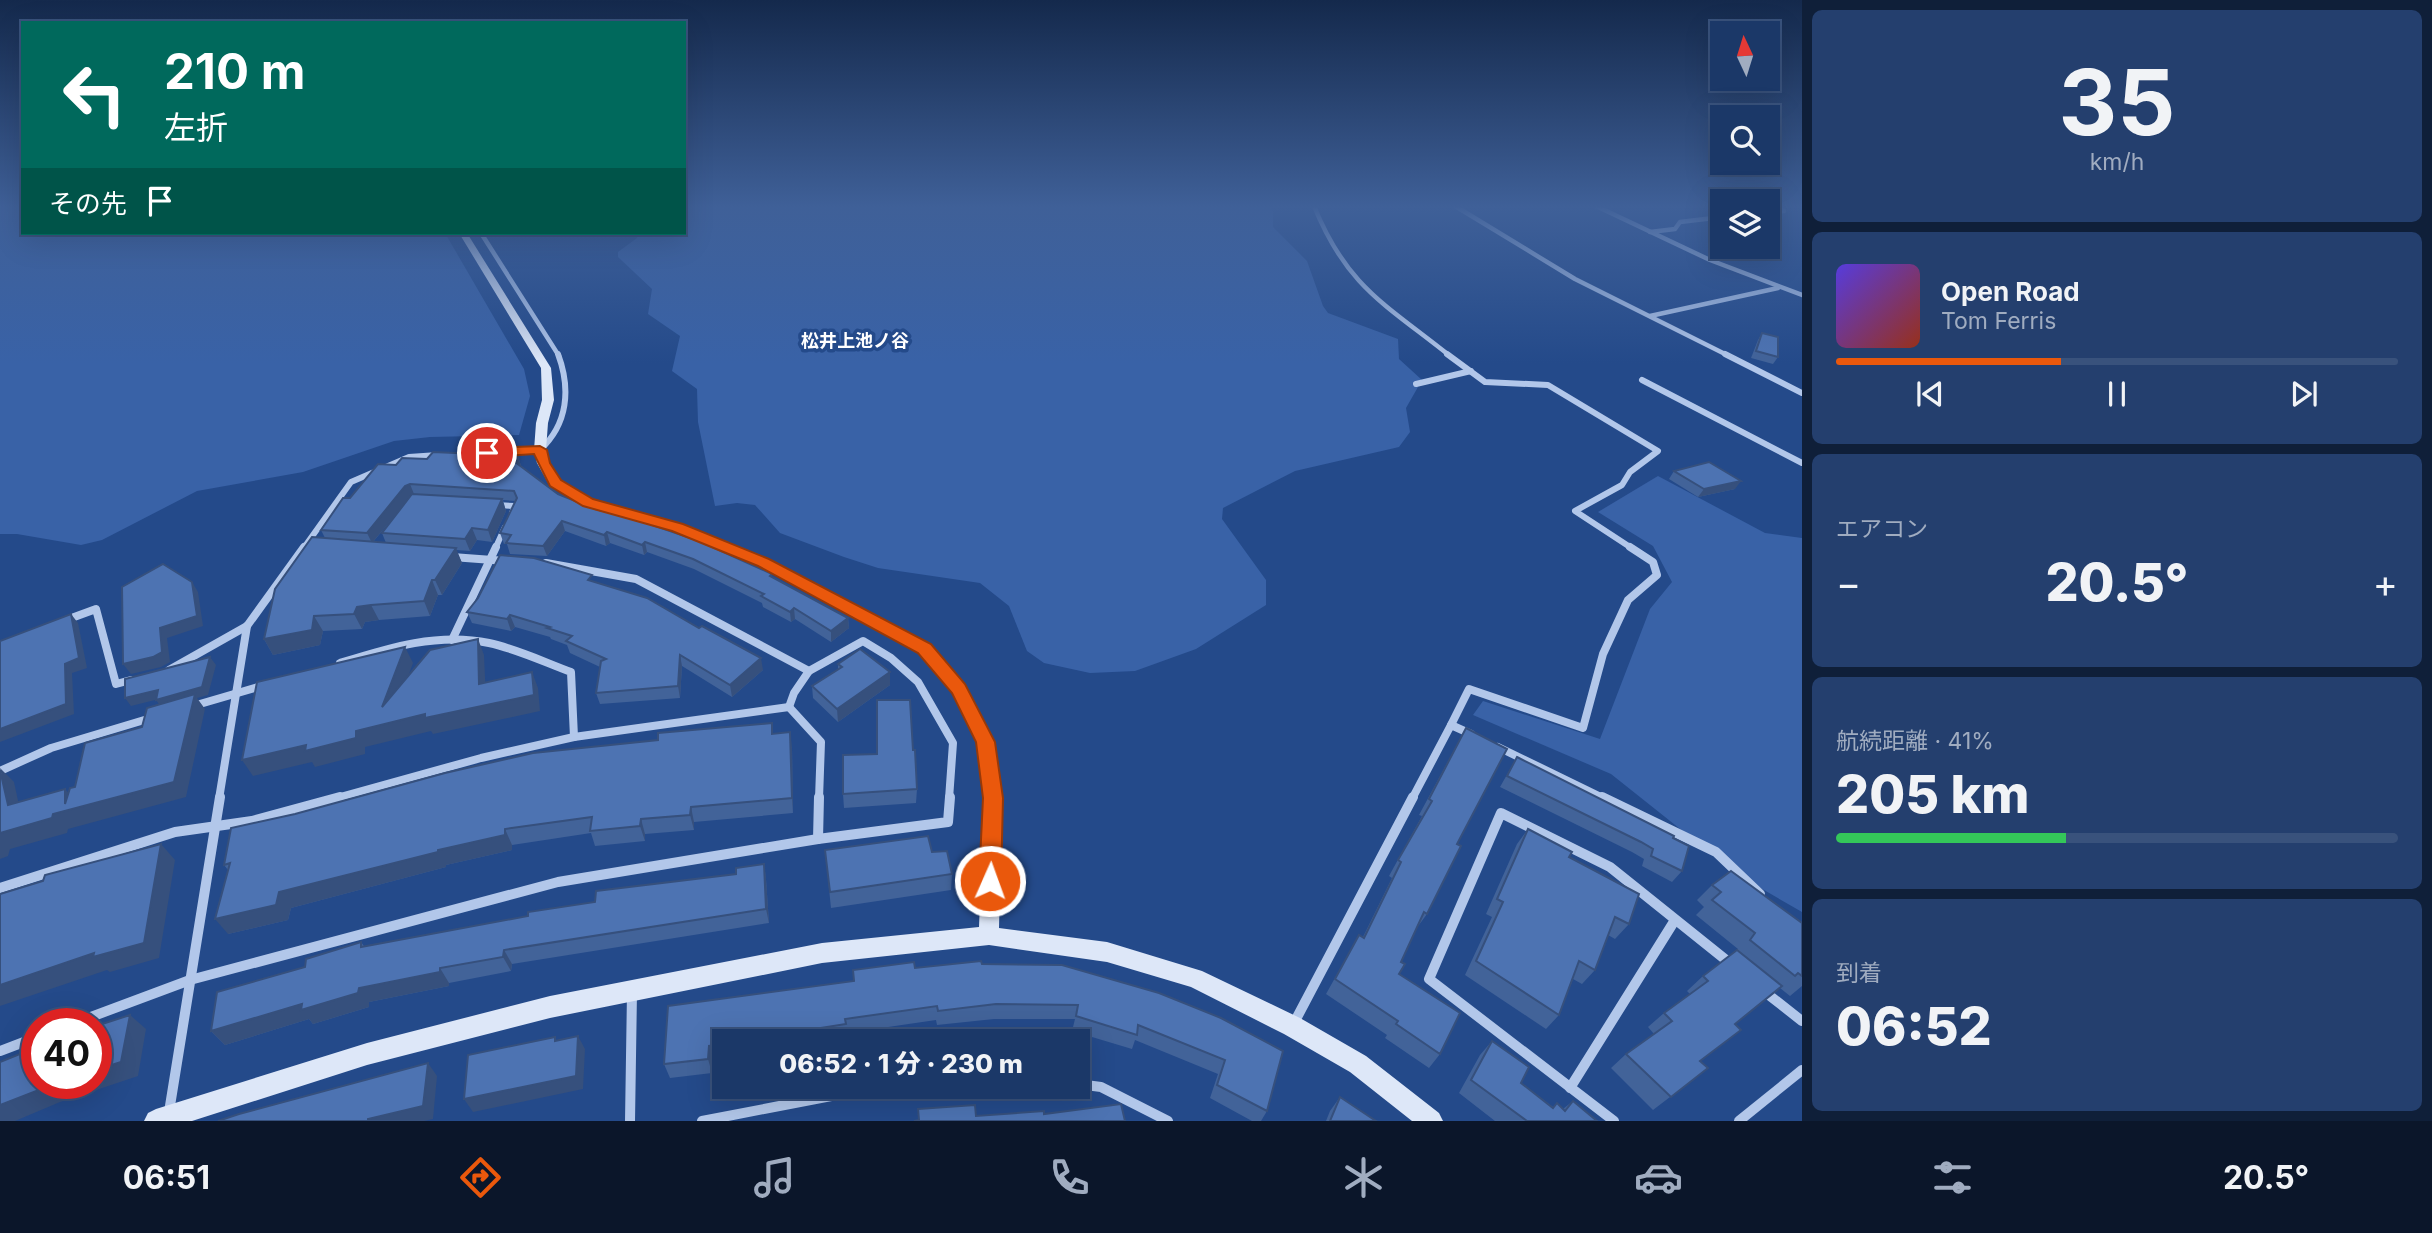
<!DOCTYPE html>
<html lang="ja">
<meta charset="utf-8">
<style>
body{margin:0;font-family:Inter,"Noto Sans JP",sans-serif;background:#243f6e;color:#f1f3f6;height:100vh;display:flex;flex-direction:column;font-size:26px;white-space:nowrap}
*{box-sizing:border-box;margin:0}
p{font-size:23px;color:#a0acc0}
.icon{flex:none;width:38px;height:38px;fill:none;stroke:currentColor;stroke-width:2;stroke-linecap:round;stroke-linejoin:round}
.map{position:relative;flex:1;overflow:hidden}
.side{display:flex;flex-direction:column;gap:10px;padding:10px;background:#0f1f39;width:630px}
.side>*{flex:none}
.banner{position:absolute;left:21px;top:21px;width:665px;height:214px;border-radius:0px;box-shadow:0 7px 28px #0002,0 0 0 2px #39527c;background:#00695c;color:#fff;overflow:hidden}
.needle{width:46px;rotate:356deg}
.buttons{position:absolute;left:1710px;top:21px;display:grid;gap:14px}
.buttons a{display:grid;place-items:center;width:70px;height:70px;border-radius:0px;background:#1b3868;box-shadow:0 7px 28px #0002,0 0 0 2px #39527c;font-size:35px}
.speed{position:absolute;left:21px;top:1008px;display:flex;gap:14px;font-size:35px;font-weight:700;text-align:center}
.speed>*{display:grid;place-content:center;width:91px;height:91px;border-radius:50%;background:#1b3868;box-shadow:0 7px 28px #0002,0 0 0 2px #39527c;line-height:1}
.speed .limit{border:10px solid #d22;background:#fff;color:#111}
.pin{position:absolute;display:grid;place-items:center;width:60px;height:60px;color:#fff;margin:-30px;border:4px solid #fff;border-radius:50%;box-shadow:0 2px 7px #0007}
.me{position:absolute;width:77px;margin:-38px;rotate:2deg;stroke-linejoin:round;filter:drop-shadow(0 0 5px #0008)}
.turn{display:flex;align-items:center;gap:24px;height:147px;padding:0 28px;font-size:32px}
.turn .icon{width:91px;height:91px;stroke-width:2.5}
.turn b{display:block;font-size:49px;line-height:60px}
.then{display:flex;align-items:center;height:66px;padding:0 28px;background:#0003;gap:14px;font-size:26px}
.big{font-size:52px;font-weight:800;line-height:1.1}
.side .card{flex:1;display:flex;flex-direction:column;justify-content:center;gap:10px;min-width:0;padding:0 24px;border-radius:10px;background:#243f6e}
.side .dial{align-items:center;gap:0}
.dial b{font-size:91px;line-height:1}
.song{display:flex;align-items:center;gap:21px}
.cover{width:84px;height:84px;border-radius:10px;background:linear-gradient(135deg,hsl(250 70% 55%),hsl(10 70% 35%))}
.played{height:7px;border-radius:4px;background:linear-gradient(90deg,#ea580c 40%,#39527c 40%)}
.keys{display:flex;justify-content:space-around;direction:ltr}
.heat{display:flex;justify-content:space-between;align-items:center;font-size:38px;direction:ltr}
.charge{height:10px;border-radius:5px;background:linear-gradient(90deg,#34c759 41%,#39527c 0)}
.trip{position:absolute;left:712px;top:1029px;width:378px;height:70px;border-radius:0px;background:#1b3868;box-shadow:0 7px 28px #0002,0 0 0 2px #39527c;font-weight:800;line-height:70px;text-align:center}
.tabs{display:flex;height:112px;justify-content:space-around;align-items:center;background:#0b162a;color:#a0acc0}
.tabs .icon{width:49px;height:49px}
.tabs .on{color:#ea580c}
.tabs b{font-size:32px;color:#f1f3f6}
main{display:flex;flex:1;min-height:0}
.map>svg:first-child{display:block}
.green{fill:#3962a7}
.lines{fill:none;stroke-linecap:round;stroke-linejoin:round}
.street-far3{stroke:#b2c7ea;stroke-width:4.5}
.street-far2{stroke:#b2c7ea;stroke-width:6}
.street-far1{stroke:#b2c7ea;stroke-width:8}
.street{stroke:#b2c7ea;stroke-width:10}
.secondary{fill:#dde7f8;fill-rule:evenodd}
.wall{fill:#426399;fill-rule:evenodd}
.shaded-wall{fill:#36507d}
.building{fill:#4d73b2;stroke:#36507d;stroke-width:2}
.route{fill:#ea580c;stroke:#983908;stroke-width:2}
.labels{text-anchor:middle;stroke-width:7;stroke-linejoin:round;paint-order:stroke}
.far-neighbourhood-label{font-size:18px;font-weight:bold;fill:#fff;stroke:#244a8a}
</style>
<main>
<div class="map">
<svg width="1802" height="1121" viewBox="0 0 1802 1121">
<rect width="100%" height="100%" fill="#244a8a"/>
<!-- green -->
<g class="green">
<path d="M0 206H23V233H445L524 369 530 396 519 435 430 437 394 441 303 472 197 491 102 540 81 545 17 534H0Z"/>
<path d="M684 206H1268L1273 211V227L1307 261 1323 306 1328 313 1398 339 1399 359 1422 380 1406 408 1410 432 1399 447 1295 471 1223 508 1222 519 1266 580V605L1196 649 1135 671 1090 673 1044 663 1027 651 1009 606 980 583 878 568 844 557 780 533 755 505 737 503 715 506 698 422 697 389 672 371 680 336 648 314 652 289 618 257V252L637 238 638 233H684Z"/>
<path d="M1658 476 1765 533 1802 538V912L1738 875 1611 774 1473 715 1483 701 1600 739 1650 609 1672 582 1653 546 1598 512Z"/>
</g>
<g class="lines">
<!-- street-far3 -->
<g class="street-far3">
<path d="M1314 206C1347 287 1385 304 1450 356"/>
<path d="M1455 206 1575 279 1729 356"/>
<path d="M1596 206 1710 260 1802 295"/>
<path d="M1768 212 1784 211 1772 206"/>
<path d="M1650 232 1675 229 1680 222 1722 217"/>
<path d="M481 233 559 356"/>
<path d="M1650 316 1778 288"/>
</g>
<!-- street-far2 -->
<g class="street-far2">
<path d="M1447 354 1485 382 1548 385 1658 451 1630 472 1622 485 1575 511 1633 549"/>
<path d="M1725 354 1802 393"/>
<path d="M1642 380 1802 463"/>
<path d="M1416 384 1471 371"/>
<path d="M460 454 540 450C568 424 571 389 558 354"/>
<path d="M496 505 515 506 512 513"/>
<path d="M303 549 351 482 409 457 438 455"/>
<path d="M495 549 505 527"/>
</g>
<!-- street-far1 -->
<g class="street-far1">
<path d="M452 557 506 561"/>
<path d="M546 563 636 579 809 671 794 693 789 707"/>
<path d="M66 620 96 609 116 684 131 680"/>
<path d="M452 640 496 547"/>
<path d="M340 663C388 648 438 632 489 643 517 649 544 662 571 672L574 737"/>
<path d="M169 670 247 626 304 547"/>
<path d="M809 671 863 641 891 658 918 682 953 743 949 799"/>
<path d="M193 706 265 685"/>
<path d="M789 707 821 742 819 799"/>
<path d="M1451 725 1469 689 1583 728 1603 654 1628 600 1657 575 1653 562 1630 547"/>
<path d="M1498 747 1605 799"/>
<path d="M0 771 51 748 151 718"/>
<path d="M219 799 247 626"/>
<path d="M333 799 481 758 574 737 789 707"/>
<path d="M1412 799 1451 725 1471 734"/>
</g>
<!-- street -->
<g class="street">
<path d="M1602 797 1716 852 1760 894"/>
<path d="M818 839 948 822 950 797"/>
<path d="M0 888 175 832 252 821 340 797"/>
<path d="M1765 992 1802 1021"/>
<path d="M1294 1023 1413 797"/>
<path d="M72 1024 190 980 558 882 818 839 819 797"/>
<path d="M0 1051 37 1037"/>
<path d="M1078 1084 1101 1087 1168 1121"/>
<path d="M1570 1088 1675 920"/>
<path d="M169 1112 220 797"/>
<path d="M630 1121 632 992"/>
<path d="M702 1121 878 1087"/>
<path d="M1614 1121 1429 979 1501 813 1610 867 1731 964"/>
<path d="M1739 1121 1802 1070"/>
</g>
<!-- secondary -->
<path class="secondary" d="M459 233H467L551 368 554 400 548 423 546 450 549 463 560 481 593 500 682 524 769 559 930 644 965 685 993 742 1002 798 999 928 1107 942 1202 971 1300 1018 1366 1056 1439 1113 1443 1121H1412L1350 1072 1284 1034 1191 987 1107 962 989 945 822 963 550 1018 367 1065 192 1121H144L148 1113 156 1109 367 1043 550 996 822 943 979 927 984 798 977 742 953 692 920 652 759 565 672 530 583 506 550 486 537 463 534 450 536 423 542 400 541 368Z"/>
</g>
<!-- wall -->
<g class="wall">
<path d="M1762 333 1778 357 1773 364 1751 358 1758 340Z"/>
<path d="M518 456 521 466 558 494 595 509 772 574V577L848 618 849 628 831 642 795 619 791 622 763 607 762 603 694 569 647 552 644 555 610 543 606 546 565 531 547 556 510 554 507 544H504L500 533 516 501 503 500 506 511 492 542 477 540 470 551 456 550 462 563 442 595H438L430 616 379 620 365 622 362 629 323 631 320 645 273 655 264 639 325 538 321 530 350 498 396 465 427 459ZM410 497 382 533 386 543 373 542Z"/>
<path d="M1674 471 1735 489 1698 497 1669 479Z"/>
<path d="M594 582 763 670 732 697 682 666 680 698 600 704 596 693 600 667 570 653 567 645 551 639 550 637 515 627 511 631 472 623 467 612Z"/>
<path d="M838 664 890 685 838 722 813 698 812 686 838 670Z"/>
<path d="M1466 728 1457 844 1427 914 1416 929 1401 962 1399 974 1440 1054 1429 1068 1385 1038 1387 1035 1326 994 1359 935 1363 937 1392 878 1389 876 1422 816 1419 815Z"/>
<path d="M773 733 792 748 793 813 694 822V830L645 834V841L595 846 591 833 512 845V850L446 865V867L291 908 288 920 228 934V870L224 865Z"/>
<path d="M913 750 917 789 916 803 844 808 843 794 877 754Z"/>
<path d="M1517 757 1673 838 1682 871 1672 882 1642 866 1644 859 1632 852 1500 787Z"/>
<path d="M1528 829 1569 857 1629 924 1615 939 1608 935 1595 970 1582 984 1573 979 1559 1015 1546 1029 1465 975 1492 917 1486 914 1517 844Z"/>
<path d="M825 850 932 852 952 874 951 890 831 908Z"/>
<path d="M764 864 766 879 769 923 512 964 511 971 449 983V986L369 1002V1007L313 1024 309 1019 225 1045 211 1031 361 942 364 946 528 916 736 874Z"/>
<path d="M1712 885 1802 923V986L1790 996 1780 988 1735 1024 1700 1061 1708 1068 1653 1110 1611 1068 1626 1054 1654 1034 1648 1027 1664 1013 1690 994 1687 991 1703 976 1738 949 1696 915 1704 907 1697 900Z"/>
<path d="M982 964 1221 1018 1267 1111 1261 1121H1252L1210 1098 1218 1074 1135 1040 1132 1049 1072 1031 1075 1019H994L937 1025 936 1020 847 1033V1038L828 1041H724V1058L713 1060 712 1073 670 1078 664 1064 853 981 915 968Z"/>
<path d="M1492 1041 1521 1083 1553 1107 1563 1109 1573 1101 1597 1121H1495L1459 1093 1480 1055Z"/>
<path d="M1340 1097 1376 1121H1326L1330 1111Z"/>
</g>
<!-- shaded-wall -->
<g class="shaded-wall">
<path d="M518 456 521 466 515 462Z"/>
<path d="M1741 481 1735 489 1698 497 1704 489Z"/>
<path d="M410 484 414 494 410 497 372 543 367 533 405 486Z"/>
<path d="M502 499 506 511 492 542 488 530Z"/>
<path d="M562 521 565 531 547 556 543 546Z"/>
<path d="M472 528 477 540 470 551 465 539Z"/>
<path d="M607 532 610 543 606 546 604 535Z"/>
<path d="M645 542 647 552 644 555 642 545Z"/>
<path d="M456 548 462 563 442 595 435 580Z"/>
<path d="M432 580 438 595 430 616 424 601Z"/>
<path d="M192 582 198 592 203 626 167 638 170 662 161 667 131 674 123 664 160 628Z"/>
<path d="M371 605 379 620 365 622 362 629 354 614 357 607Z"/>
<path d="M794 608 795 619 791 622 790 612Z"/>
<path d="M71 614 78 623 87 668 72 673 74 714 0 742V729L65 664Z"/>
<path d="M510 615 515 627 511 631 507 619Z"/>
<path d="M314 616 323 631 320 645 273 655 264 639Z"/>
<path d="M848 618 849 628 831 642V631Z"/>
<path d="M478 639 484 655 486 700 479 684Z"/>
<path d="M405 647 413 663 391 723 532 672 538 688 540 711 433 734 431 731 365 747V754L315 767 312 762 253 776 242 760 356 731 382 707Z"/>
<path d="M680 655 682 666 680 698 678 686Z"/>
<path d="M210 657 216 665 208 695 197 698 205 709 186 797 68 829 67 833 10 849 8 856 0 859V833L53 814 65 804V789L78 804 162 708 156 700 159 699 131 706 125 698Z"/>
<path d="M761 658 763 670 732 697 730 685Z"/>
<path d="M890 672V685L838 722 837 709Z"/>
<path d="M790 732 792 748 793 813 792 798Z"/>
<path d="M0 768 14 782 22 819 8 805Z"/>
<path d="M691 807 694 822V830L690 815Z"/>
<path d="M641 819 645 834V841L640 826Z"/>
<path d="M505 829 512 845V850L446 865V867L291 908 288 920 228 934 215 919 279 892 438 850Z"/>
<path d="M161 844 175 860 159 958 110 972 107 970 0 1006V985Z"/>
<path d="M764 864 766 879 769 923 766 909Z"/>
<path d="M504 950 512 964 511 971 503 957Z"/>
<path d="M440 968 449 983V986L369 1002V1007L313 1024 309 1019 225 1045 211 1031 359 988Z"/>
<path d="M130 1015 146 1029 138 1076 60 1102 15 1121H0V1105L41 1088 57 1083H96V1070Z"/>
<path d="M578 1036 585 1049 583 1089 473 1112 464 1099Z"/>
<path d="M709 1046 713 1060 712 1073 708 1059Z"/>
<path d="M428 1063 437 1076 433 1119 424 1121H368V1119Z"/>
</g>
<!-- building -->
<g class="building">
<path d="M1762 333 1778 337V357L1756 351Z"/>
<path d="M433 452 518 456 515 462 558 494 595 509 632 518 699 541 772 574 770 576 848 618 831 631 794 608 790 612 761 596 764 594 693 559 645 542 642 545 607 532 604 535 562 521 543 546 506 543 511 535 500 533 517 498 514 491 410 484 405 486 367 533 321 530 343 498H350L378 464 396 465 402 458 427 459Z"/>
<path d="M1709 462 1741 481 1704 489 1674 471Z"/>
<path d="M412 494 502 499 488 530 472 528 465 539 382 533Z"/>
<path d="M312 537 456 548 435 580H432L424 601 371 605 357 607 354 614 314 616 312 630 264 639 275 589Z"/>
<path d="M500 555 534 558 592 575 588 580 647 598 699 628 702 626 761 658 730 685 680 655 678 686 596 693 601 661 606 659 566 641 572 636 547 628 550 627 510 615 507 619 467 612 478 598Z"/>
<path d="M163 564 192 582 197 616 160 628 162 652 153 657 123 664 122 587Z"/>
<path d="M71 614 79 658 65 664 66 704 0 729V641Z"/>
<path d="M478 639 479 684 532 672 534 695 425 718V714L356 731V738L305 751 306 745 242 760 257 682 405 647 382 707 430 650Z"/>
<path d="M860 649 890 672 837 709 812 686 842 667 838 664Z"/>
<path d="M210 657 202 687 156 700 158 690 125 698V679Z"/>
<path d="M195 694 174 782 53 814 52 818 0 833V770L8 805 65 789V804L70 788 75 787 85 743 142 727 147 708Z"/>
<path d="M877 700H910L913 750H915L917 789 843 794V755L877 754Z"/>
<path d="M772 723V734L790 732 792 798 691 807 690 815 641 819 640 826 590 831 592 817 505 829V835L438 850V852L279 892 276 905 215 919 230 863 224 865 231 828 295 814 445 773 533 753 658 740V733Z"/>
<path d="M1466 728 1507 749 1457 844 1461 846 1427 914 1424 912 1401 962 1405 964 1399 974 1460 1013 1440 1054 1396 1024 1398 1021 1335 979 1359 935 1364 938 1401 862 1398 860 1432 801 1429 799Z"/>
<path d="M1517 757 1674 836 1673 838 1689 846 1682 871 1651 856 1653 849 1641 842 1507 776Z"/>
<path d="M1528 829 1572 852 1569 857 1639 894 1629 924 1615 917 1595 970 1579 961 1559 1015 1476 961 1503 902 1497 899Z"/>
<path d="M928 836 932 852 947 851 952 874 830 892 825 850Z"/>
<path d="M161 844 144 943 93 957 94 953 0 985V894L43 881 45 875Z"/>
<path d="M764 864 766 909 504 950 503 957 440 968V972L359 988 358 993 301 1010 302 1004 211 1031 217 992 305 967 306 959 361 942V947L528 916V912L595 902 596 891 736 874V868Z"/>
<path d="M1731 871 1802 923V976L1798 973 1795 976 1750 940 1755 933 1712 900 1721 892 1712 885Z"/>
<path d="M1737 950 1782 986 1735 1024 1741 1030 1700 1061 1708 1068 1671 1097 1626 1054 1672 1021 1664 1013 1708 981 1703 976Z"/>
<path d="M981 961 982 964 1062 965 1159 993 1221 1018 1283 1051 1267 1111 1217 1085 1225 1060 1138 1025 1137 1035 1076 1016 1078 1005 996 1004 938 1011 937 1006 845 1019 846 1024 739 1041H724V1044L709 1046 708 1059 664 1064 668 1006 854 981 853 970 914 962 915 968Z"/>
<path d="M130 1015 121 1062 96 1070V1026Z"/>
<path d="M578 1036 576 1076 464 1099 468 1055 555 1037V1041Z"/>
<path d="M1492 1041 1529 1067 1521 1083 1553 1108 1557 1103 1565 1111 1573 1101 1597 1121H1527L1471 1080Z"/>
<path d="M37 1047V1083H57L0 1105V1062Z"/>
<path d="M428 1063 423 1106 368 1119V1121H218L239 1114Z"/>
<path d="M1340 1097 1376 1121H1330Z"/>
<path d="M1121 1104 1125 1121H914L919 1120 918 1109 975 1105 976 1116 1044 1111V1114Z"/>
</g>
<!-- sky -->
<linearGradient id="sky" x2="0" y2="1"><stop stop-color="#14294c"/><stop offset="0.57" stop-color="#3f6098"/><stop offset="1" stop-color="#3f6098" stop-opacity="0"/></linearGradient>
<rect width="1802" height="363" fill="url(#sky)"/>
<!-- route -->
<path class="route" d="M540 446 547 450 550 463 561 480 593 499 683 524 769 559 931 644 965 684 995 742 1003 798 1001 881 998 888 990 891 983 888 979 881 983 798 976 742 952 693 918 653 758 566 672 531 583 506 550 486 534 454 487 457 480 453 487 448Z"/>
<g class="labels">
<!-- far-neighbourhood labels -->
<g class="far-neighbourhood-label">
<text x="855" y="347">松井上池ノ谷</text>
</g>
</g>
</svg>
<div class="buttons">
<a><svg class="needle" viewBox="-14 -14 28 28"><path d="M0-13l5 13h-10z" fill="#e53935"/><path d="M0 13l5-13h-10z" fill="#a0acc0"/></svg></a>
<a><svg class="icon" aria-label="search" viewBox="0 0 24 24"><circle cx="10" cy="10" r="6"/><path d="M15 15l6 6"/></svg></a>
<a><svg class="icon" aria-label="layers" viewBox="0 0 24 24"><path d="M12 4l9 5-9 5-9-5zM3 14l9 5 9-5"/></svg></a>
</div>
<div class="speed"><div class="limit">40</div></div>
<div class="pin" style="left:487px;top:453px;background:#d93025"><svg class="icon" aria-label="arrive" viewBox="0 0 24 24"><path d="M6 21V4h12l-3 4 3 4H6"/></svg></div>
<svg class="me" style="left:990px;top:881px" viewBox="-20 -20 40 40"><circle r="17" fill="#ea580c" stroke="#fff" stroke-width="3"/><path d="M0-11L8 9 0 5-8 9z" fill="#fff"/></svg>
<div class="trip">06:52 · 1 分 · 230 m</div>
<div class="banner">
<div class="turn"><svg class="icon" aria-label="left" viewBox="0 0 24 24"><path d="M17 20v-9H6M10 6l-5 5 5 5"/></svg><div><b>210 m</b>左折</div></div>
<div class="then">その先<svg class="icon" aria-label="arrive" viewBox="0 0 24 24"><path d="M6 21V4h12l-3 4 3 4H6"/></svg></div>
</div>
</div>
<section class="side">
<div class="card dial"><b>35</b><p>km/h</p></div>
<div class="card">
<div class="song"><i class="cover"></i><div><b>Open Road</b><p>Tom Ferris</p></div></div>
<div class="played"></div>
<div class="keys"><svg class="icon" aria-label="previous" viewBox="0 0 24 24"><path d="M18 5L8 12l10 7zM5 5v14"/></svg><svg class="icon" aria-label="pause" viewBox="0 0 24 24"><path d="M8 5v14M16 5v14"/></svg><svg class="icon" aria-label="next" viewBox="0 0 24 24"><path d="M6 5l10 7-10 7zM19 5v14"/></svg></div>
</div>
<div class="card"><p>エアコン</p>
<div class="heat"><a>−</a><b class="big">20.5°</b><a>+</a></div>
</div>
<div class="card"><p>航続距離 · 41%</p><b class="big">205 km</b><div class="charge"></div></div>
<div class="card"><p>到着</p><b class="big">06:52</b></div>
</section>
</main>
<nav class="tabs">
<b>06:51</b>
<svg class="icon on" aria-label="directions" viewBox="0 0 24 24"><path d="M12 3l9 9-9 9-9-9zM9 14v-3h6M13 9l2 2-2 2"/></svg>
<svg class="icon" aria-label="music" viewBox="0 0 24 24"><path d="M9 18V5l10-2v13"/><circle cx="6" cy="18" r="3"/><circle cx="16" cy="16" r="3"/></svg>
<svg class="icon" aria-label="phone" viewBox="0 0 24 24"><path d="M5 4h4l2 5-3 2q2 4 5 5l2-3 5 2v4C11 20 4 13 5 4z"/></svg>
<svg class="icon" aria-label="climate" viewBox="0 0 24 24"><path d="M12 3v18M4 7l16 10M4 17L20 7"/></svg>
<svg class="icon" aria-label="car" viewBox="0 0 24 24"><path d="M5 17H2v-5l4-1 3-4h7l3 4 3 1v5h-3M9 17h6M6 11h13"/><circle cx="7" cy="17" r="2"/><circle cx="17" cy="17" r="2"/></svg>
<svg class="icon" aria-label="filters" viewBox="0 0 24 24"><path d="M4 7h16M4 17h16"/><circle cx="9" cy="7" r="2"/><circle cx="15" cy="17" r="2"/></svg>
<b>20.5°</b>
</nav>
